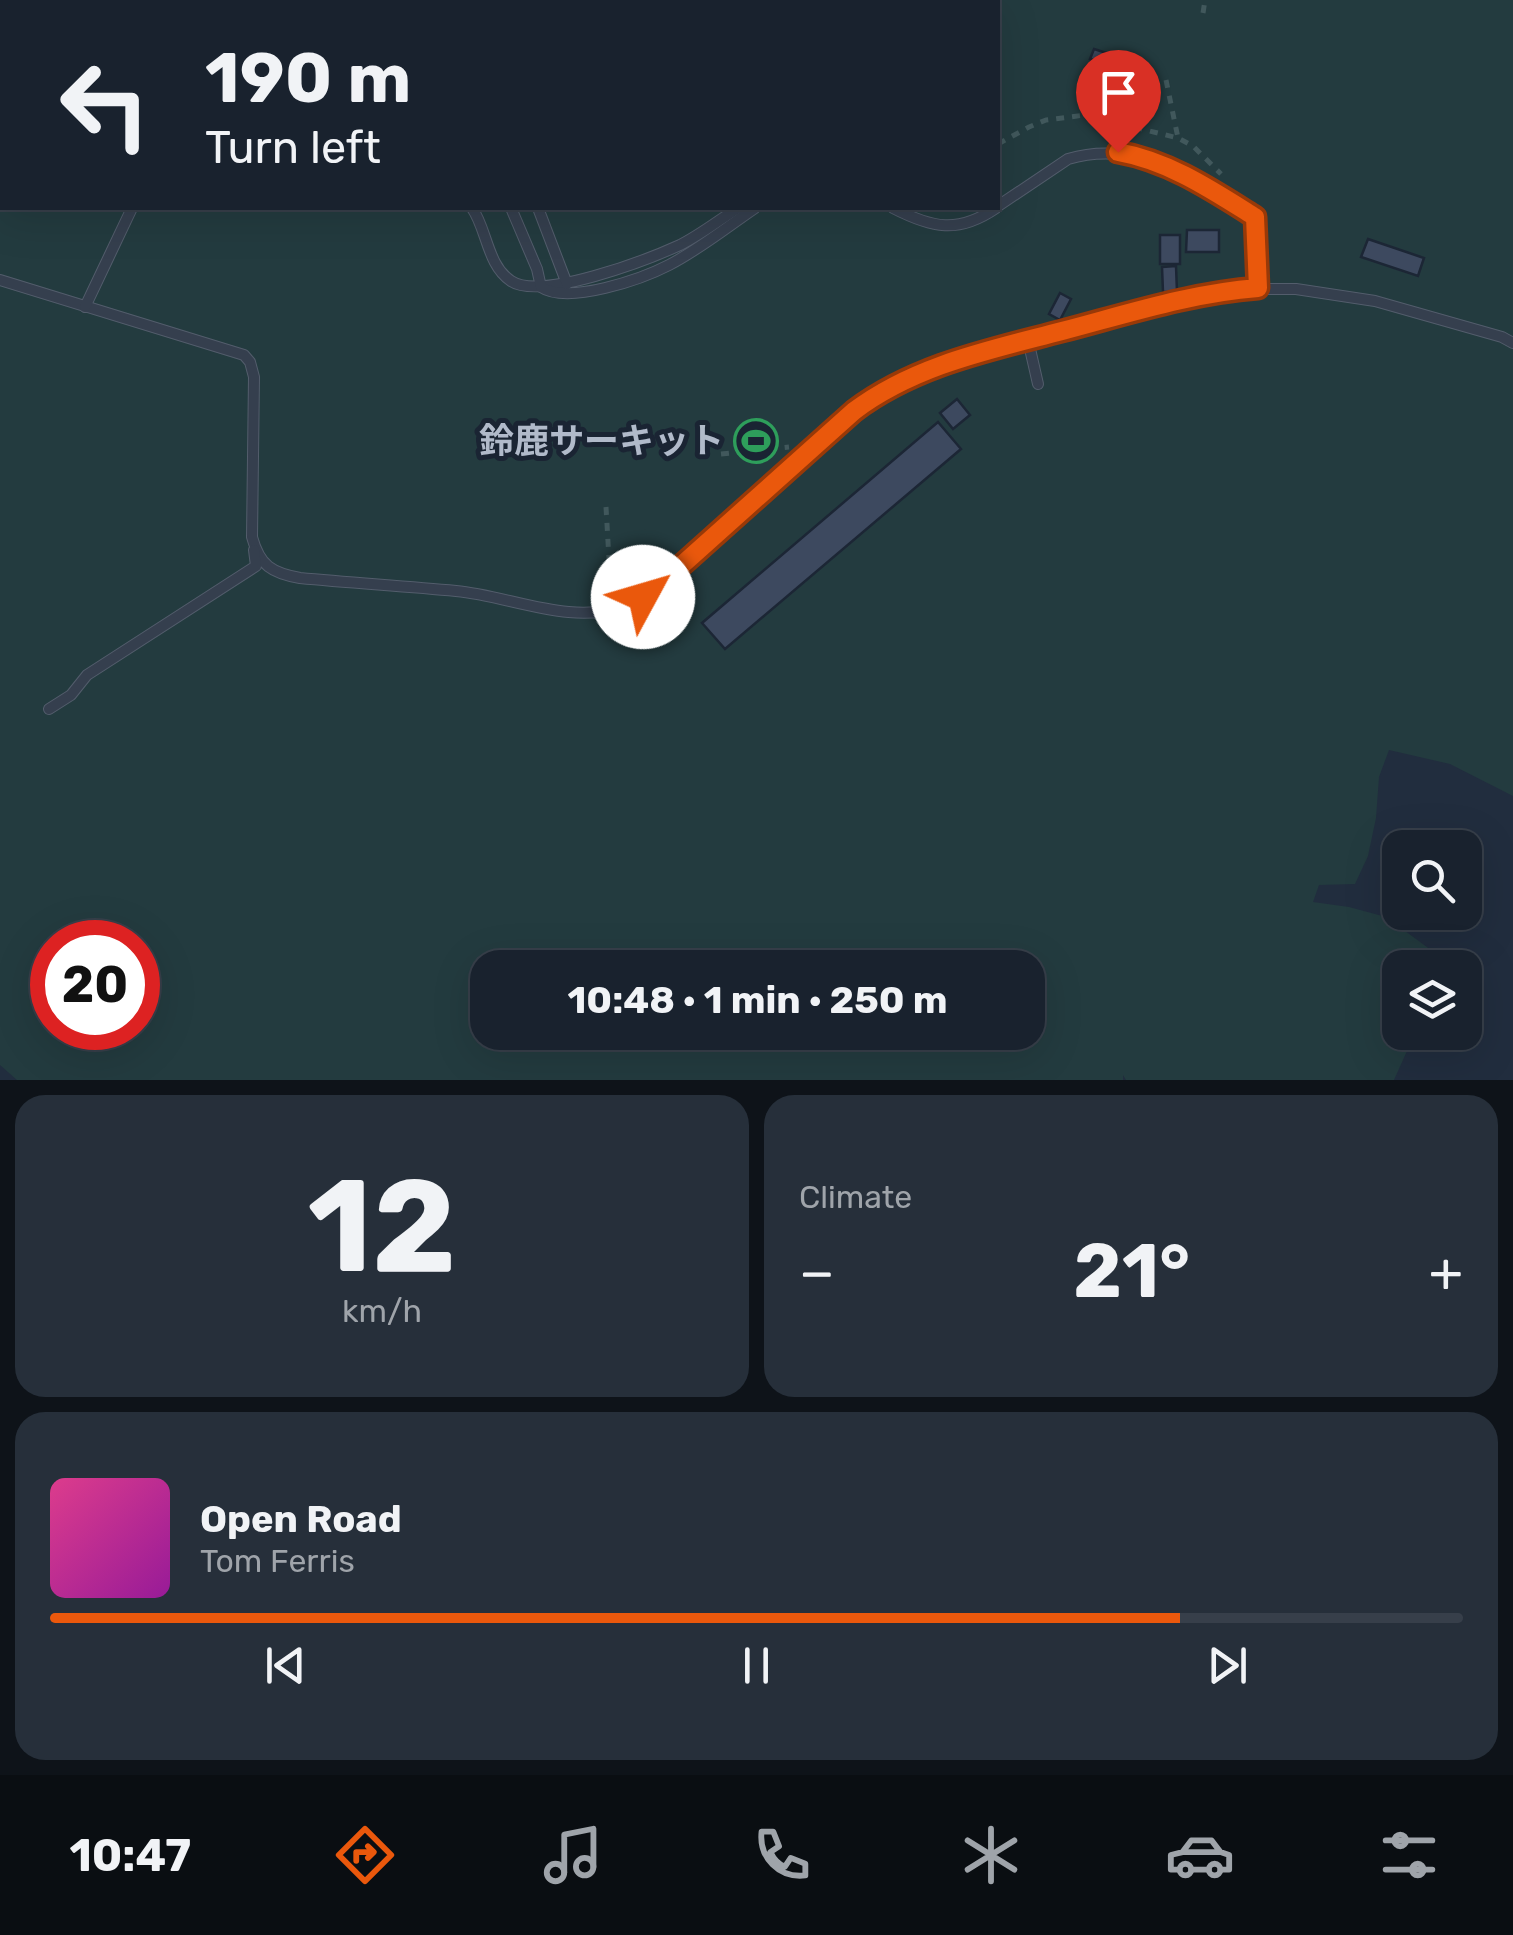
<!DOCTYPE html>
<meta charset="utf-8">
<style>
body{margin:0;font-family:Rubik,"Noto Sans JP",sans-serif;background:#262f3a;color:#f1f3f6;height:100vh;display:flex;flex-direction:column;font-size:38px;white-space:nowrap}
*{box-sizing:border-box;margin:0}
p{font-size:32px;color:#9fa4aa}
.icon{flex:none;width:55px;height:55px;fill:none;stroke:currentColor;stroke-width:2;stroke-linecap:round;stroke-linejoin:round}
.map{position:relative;height:1080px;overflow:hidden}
.details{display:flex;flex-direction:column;gap:15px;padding:15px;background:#0e1319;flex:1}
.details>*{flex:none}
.guide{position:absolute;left:0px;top:0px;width:1000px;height:210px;box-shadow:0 10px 40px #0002,0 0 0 2px #373f4a;background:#19222e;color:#f1f3f6;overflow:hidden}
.tools{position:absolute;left:1382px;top:830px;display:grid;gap:20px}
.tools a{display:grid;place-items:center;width:100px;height:100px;border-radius:20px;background:#19222e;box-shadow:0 10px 40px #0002,0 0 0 2px #373f4a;font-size:50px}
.speed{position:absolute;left:30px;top:920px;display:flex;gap:20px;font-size:50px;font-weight:700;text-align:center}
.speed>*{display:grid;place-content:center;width:130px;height:130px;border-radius:50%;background:#19222e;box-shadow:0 10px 40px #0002,0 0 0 2px #373f4a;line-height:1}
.speed .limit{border:15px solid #d22;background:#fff;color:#111}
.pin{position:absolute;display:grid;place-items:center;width:85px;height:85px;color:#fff;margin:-102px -42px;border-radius:50% 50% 50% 0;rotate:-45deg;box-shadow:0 0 10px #0007}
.pin .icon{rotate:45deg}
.me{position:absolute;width:110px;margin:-55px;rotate:51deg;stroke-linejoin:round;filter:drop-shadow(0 0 8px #0008)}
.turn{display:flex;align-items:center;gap:35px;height:210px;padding:0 40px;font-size:45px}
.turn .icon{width:130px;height:130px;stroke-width:2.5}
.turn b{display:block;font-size:70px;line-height:85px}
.big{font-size:75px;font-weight:700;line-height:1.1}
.details .widget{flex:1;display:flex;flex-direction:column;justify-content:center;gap:15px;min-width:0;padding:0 35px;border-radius:30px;background:#262f3a}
.details .dial{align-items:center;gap:0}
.dial b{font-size:130px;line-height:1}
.song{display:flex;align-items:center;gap:30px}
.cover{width:120px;height:120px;border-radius:15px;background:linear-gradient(135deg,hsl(330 70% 55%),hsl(300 70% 35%))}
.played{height:10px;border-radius:5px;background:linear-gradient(90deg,#ea580c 80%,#373f4a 80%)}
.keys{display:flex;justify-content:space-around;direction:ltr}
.heat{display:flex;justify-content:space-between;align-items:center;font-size:55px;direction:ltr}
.details .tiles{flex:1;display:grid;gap:15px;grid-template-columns:1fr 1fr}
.widget:last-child{grid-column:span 2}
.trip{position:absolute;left:470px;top:950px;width:575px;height:100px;border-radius:30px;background:#19222e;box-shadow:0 10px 40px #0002,0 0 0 2px #373f4a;font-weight:700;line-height:100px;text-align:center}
.tab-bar{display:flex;height:160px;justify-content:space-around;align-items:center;background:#0a0e12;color:#9fa4aa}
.tab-bar .icon{width:70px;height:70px}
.tab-bar .current{color:#ea580c}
.tab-bar b{font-size:45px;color:#f1f3f6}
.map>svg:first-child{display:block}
.green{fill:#233b3f;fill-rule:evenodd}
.building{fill:#3d495f;stroke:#1c2635;stroke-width:2.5}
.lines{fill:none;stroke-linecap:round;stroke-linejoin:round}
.lane-casing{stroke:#535d6c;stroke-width:12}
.path{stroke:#41585c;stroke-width:5;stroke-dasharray:8 8;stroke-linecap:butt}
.lane{stroke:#353f4e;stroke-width:10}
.route-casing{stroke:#983908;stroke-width:25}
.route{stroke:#ea580c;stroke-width:18}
.labels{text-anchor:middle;stroke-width:10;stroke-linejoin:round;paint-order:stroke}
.poi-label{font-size:35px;font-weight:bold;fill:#b1baca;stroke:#1a2433;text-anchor:end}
</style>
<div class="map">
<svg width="1513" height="1080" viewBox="0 0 1513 1080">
<rect width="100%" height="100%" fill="#212d3e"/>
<!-- green -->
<path class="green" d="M0 0H1513V796L1450 764 1389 750 1379 777 1376 818 1368 856 1355 884 1319 885 1313 902 1349 907 1386 917 1446 961 1443 967 1400 968V1032L1415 1033 1394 1080H1126L1123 1075V1080H17L0 1065ZM2 2H998V208H2ZM52 942H138V1028H52ZM488 968H1028V1032H488Z"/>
<!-- building -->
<g class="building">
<path d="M1094 49 1116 56 1113 66 1090 59Z"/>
<path d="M1187 230H1219V252H1186Z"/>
<rect x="1160" y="235" width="20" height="29"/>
<path d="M1368 239 1424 258 1418 276 1361 257Z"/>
<path d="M1176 266 1177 292H1163L1162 267Z"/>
<path d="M1060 293 1071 299 1060 320 1049 314Z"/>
<path d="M957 399 970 415 953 429 940 413Z"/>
<path d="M938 422 961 449 725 649 702 623Z"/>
</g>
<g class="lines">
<!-- lane casing -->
<g class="lane-casing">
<g id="lane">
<path d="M220 0V2"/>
<path d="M340 0 343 2"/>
<path d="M998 206 1068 159C1140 138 1197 181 1255 217L1258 289"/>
<path d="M472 208C487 229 487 265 511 281 541 301 647 260 680 245 700 235 719 220 738 208"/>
<path d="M511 208 537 269 541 287C568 305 642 279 669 265 700 249 727 227 755 208"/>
<path d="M538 208 567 284"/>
<path d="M893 208C932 228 958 234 996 208"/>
<path d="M0 280 244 355 250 362 254 377 252 537C260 566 272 573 300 578 352 583 404 586 456 591 511 596 570 626 625 606 640 601 652 590 664 581L854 411 905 380 975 353 1208 294 1258 289H1296L1375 301 1502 337 1513 343"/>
<path d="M85 307 132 208"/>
<path d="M1028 340 1038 384"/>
<path d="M49 709 71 695 87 675 256 566 254 550"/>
</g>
</g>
<!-- path -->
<g class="path">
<path d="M1203 13 1205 0"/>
<path d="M1166 80 1178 138"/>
<path d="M998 144 1029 127 1046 120 1085 115 1178 138 1193 146 1221 174"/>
<path d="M0 203 2 194"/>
<path d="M721 454 789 447"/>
<path d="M606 507 611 594"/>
</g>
<!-- lane -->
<use href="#lane" class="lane"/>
</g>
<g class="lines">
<!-- route casing -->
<g class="route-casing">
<path id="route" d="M643 597 664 581 854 411C915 365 990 350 1062 331 1127 314 1191 293 1258 288L1255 217C1212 190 1169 161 1118 152"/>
</g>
<!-- route -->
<use href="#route" class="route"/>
</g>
<!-- icons -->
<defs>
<g id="stadium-ring" transform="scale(2.25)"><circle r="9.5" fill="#1a2433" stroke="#2e9e5b" stroke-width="1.5"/><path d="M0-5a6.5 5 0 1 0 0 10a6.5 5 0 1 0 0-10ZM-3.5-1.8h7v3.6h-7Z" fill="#2e9e5b"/></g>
</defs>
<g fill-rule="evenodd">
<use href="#stadium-ring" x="756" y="441"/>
</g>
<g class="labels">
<!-- poi labels -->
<g class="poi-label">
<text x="724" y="453">鈴鹿サーキット</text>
</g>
</g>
</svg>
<div class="tools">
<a><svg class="icon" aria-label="search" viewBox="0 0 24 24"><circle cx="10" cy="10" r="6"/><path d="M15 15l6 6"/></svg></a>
<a><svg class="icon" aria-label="layers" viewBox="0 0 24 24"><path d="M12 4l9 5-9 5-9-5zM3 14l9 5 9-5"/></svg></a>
</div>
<div class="speed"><div class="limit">20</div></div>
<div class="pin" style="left:1118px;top:152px;background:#d93025"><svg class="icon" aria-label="arrive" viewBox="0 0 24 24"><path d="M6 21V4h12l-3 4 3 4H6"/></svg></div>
<svg class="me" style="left:643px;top:597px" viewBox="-20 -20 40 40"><circle r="19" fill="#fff"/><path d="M0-13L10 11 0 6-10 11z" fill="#ea580c"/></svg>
<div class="trip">10:48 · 1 min · 250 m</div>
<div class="guide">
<div class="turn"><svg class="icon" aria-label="left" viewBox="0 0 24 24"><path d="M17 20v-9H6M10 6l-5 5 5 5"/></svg><div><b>190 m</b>Turn left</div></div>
</div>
</div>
<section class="details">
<div class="tiles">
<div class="widget dial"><b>12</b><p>km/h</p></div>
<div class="widget"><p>Climate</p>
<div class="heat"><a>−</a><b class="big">21°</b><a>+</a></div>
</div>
<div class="widget">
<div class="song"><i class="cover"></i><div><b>Open Road</b><p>Tom Ferris</p></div></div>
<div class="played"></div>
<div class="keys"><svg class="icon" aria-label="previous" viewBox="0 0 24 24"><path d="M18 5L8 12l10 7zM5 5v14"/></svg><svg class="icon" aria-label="pause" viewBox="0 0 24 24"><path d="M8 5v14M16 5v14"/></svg><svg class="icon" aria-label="next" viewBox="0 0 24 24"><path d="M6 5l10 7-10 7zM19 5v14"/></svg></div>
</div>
</div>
</section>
<nav class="tab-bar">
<b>10:47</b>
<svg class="icon current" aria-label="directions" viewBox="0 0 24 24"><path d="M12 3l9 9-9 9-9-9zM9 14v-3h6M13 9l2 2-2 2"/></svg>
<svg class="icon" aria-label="music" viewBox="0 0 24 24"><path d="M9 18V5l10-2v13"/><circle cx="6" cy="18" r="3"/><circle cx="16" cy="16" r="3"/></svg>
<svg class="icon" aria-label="phone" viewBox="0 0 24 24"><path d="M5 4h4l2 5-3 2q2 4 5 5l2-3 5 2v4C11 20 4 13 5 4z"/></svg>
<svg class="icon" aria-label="climate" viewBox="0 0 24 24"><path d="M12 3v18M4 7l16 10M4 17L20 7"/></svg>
<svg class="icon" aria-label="car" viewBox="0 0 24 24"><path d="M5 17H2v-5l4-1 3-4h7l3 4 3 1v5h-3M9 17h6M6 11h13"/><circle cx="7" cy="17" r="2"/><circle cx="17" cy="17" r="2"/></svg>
<svg class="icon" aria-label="filters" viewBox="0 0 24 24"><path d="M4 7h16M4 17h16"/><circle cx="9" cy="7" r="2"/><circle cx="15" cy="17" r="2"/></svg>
</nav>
